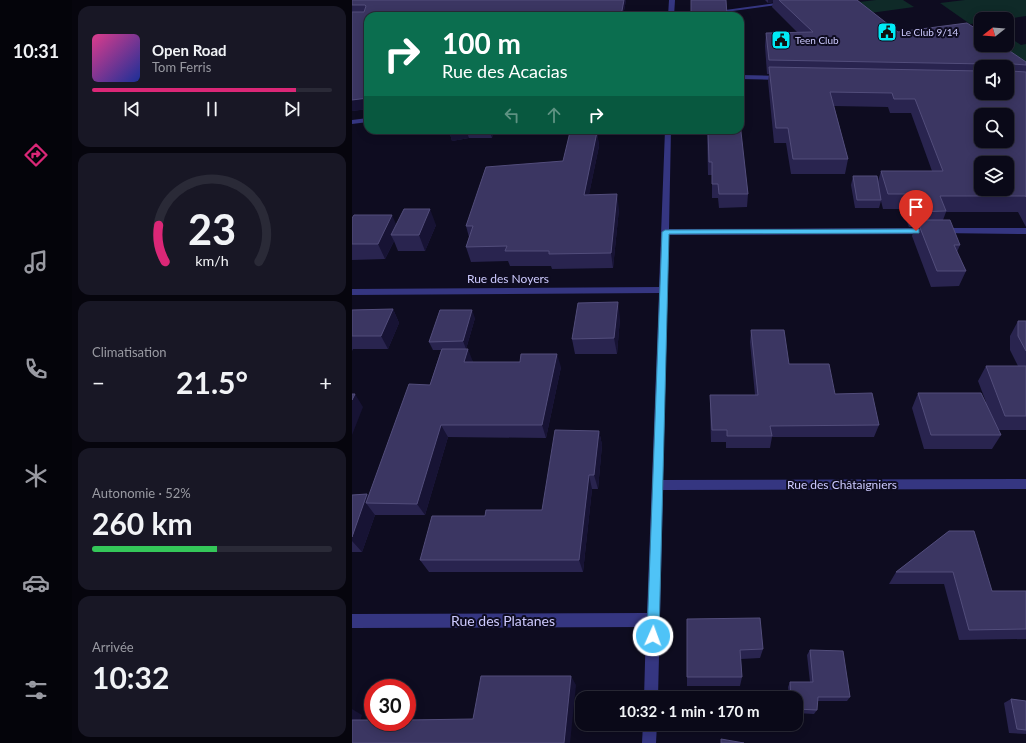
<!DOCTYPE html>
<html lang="fr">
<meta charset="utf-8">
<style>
body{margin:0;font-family:Lato,sans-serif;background:#181725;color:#f1f3f6;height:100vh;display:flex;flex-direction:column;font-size:15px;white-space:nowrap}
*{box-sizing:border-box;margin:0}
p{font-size:13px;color:#999aa2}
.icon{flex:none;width:22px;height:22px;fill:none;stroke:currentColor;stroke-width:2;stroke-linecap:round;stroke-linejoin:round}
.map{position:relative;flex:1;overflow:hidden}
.panel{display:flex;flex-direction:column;gap:6px;padding:6px;background:#06050d;width:280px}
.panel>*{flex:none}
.guide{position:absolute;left:12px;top:12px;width:380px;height:122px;border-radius:12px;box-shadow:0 2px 10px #0003,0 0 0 1px #2a2a37;background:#0b6e4f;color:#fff;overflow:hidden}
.needle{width:26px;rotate:253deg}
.tools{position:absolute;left:622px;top:12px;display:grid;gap:8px}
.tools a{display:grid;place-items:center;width:40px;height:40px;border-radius:8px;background:#0a0918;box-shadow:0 2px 10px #0003,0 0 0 1px #2a2a37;font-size:20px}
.speed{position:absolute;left:12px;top:679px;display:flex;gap:8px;font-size:20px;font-weight:700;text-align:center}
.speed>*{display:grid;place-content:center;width:52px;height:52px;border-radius:50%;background:#0a0918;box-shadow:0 2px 10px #0003,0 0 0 1px #2a2a37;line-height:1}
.speed .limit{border:6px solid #d22;background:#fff;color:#111}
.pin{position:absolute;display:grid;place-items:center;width:34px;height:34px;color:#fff;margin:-41px -17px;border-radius:50% 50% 50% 0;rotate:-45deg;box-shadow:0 0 4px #0007}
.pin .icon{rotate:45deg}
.me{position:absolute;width:44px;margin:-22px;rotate:2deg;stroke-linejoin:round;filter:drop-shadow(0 0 3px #0008)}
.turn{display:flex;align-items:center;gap:14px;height:84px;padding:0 12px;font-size:18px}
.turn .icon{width:52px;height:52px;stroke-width:2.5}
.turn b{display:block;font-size:28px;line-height:34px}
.lanes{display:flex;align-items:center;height:38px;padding:0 12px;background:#0003;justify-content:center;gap:20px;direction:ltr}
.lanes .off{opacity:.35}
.big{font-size:30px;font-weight:700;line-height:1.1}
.panel .card{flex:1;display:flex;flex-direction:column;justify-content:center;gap:6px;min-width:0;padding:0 14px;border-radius:12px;background:#181725}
.panel .dial{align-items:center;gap:0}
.dial svg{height:104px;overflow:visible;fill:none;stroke:#2a2a37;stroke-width:7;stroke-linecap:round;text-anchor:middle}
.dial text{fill:#f1f3f6;stroke:none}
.song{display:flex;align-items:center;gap:12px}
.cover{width:48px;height:48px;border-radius:6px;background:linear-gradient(135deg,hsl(330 70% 55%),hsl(230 70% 35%))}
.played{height:4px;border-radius:2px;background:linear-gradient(90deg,#db2777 85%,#2a2a37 85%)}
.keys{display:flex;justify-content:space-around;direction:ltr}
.heat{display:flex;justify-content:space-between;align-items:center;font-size:22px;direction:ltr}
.charge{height:6px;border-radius:3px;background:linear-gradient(90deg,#34c759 52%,#2a2a37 0)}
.trip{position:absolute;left:223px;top:691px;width:228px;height:40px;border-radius:12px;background:#0a0918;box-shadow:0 2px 10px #0003,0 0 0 1px #2a2a37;font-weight:700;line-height:40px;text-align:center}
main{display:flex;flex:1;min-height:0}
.dock{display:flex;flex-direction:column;width:72px;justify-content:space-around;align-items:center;background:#04040a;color:#999aa2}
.dock .icon{width:28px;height:28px}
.dock .current{color:#db2777}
.dock b{font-size:18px;color:#f1f3f6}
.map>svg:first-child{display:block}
.green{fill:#0f2a28}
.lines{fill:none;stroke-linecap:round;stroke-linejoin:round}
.street{fill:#353681;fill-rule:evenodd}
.wall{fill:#29244f;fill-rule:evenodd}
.shaded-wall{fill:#171334}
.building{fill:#3b3662;stroke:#524d7b;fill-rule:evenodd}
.route{fill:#4fc3f7;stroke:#337fa1}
.labels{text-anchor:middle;stroke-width:4;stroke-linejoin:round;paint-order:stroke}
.far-poi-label{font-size:10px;fill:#cecbff;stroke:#0e0c20;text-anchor:start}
.street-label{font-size:12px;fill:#cecbff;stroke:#0e0c20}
.near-street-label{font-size:14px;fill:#cecbff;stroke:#0e0c20}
</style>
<main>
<nav class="dock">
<b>10:31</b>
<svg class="icon current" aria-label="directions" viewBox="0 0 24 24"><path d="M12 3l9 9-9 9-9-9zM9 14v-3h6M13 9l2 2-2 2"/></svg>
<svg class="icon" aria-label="music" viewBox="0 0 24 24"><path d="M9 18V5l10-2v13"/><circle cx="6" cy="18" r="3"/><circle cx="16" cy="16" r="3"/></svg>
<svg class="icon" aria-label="phone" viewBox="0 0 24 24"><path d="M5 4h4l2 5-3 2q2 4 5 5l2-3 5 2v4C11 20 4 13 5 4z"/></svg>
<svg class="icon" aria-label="climate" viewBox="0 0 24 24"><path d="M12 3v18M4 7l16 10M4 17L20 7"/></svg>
<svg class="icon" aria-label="car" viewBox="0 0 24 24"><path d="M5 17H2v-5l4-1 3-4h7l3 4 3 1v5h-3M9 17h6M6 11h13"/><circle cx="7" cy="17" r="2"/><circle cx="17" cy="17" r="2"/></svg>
<svg class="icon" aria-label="filters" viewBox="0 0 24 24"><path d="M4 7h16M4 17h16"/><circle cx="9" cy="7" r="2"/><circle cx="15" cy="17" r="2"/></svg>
</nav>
<section class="panel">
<div class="card">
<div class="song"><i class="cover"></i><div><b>Open Road</b><p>Tom Ferris</p></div></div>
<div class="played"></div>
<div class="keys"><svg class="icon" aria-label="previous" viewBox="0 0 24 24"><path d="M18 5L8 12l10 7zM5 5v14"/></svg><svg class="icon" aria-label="pause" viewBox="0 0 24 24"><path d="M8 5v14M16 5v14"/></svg><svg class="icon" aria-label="next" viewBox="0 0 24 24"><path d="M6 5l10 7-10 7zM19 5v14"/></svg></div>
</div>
<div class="card dial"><svg viewBox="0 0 100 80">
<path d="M14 69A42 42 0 1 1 86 69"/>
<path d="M14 69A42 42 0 0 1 9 41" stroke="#db2777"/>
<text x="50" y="56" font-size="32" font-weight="700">23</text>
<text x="50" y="72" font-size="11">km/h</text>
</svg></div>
<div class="card"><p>Climatisation</p>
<div class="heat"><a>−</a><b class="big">21.5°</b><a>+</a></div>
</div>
<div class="card"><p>Autonomie · 52%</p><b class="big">260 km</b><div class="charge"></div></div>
<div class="card"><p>Arrivée</p><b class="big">10:32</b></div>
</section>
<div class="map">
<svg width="674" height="743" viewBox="0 0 674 743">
<rect width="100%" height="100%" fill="#0e0c20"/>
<!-- green -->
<g class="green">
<path d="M524 0H551L562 7 511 14 498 3Z"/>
<path d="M613 0H674V16L655 19H629V23L618 24 588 3Z"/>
<path d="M655 36 669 45 674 44V78L655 67H629L605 76 645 45H655Z"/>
</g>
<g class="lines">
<!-- street -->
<g class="street">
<path d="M317 0H323L322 16H316Z"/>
<path d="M446 0H461L344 16H329Z"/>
<path d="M388 75 429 76 432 78 429 80 388 79Z"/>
<path d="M16 118V122L0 124V120Z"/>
<path d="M313 130H319L317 229 574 228 578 231 574 234 317 235 311 480 674 479V489L311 490 306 698H292L294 627 0 628V614L295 613 307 293 0 295V289L307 287Z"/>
<path d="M590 228H674V234L587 233V229Z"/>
<path d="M291 724H305L304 743H290Z"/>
</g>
</g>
<!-- wall -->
<g class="wall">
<path d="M0 0H274L271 16H16V109L0 111Z"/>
<path d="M413 0H505L546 32 674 62V227L666 212H594L591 220 608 245 605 252 614 271 607 286 579 287 560 236 563 227H557L550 209H531L529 201 527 208H503L499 185 501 176 526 181 529 171H580L559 113H538L536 107 482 106 496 159 493 174H439L434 143H422L416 81 417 74H415L413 46 414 33H446L420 7 421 2 416 3ZM629 67H655L629 93Z"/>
<path d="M97 130H159L141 133 140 138H117L100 141Z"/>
<path d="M355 130H388L396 194 395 207 367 208 366 198H360V175H356Z"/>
<path d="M245 132 247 146 237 194 267 209 261 268 200 269 199 266H158L156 261 119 262 114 247 117 237 114 226 211 161Z"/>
<path d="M0 218 44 225H84L73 251H46L42 241 33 259 0 260Z"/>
<path d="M41 309 47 323 36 349H1L0 351V310Z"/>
<path d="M123 318 114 349 121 362 209 367 194 438 96 437 73 515H23L10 552H0V495L15 494 17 496 78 385 89 350H81L77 342Z"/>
<path d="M268 318 265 354H223L220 339Z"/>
<path d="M666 321H674V430H646L649 435 640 449H572L560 408 566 393 634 402 626 381 634 366H666L658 350V336Z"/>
<path d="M399 330 437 364 483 394 527 425 522 437H420L418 448H374V442H359L358 407V395H403L398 342Z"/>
<path d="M247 431 250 445 246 489H240L231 572H77L68 560 133 516 190 510Z"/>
<path d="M597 531 640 591H674V639L607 640 592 584H537L544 572Z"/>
<path d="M335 619 411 649 408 658 389 659 390 677 388 686H335Z"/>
<path d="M458 650 498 697 495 701H465V710L462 714 444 713V698H437L436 687 438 682H458L455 655Z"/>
<path d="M659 699 674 701V734L657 733 652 703Z"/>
</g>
<!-- shaded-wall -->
<g class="shaded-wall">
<path d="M272 0H274L271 16H269Z"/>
<path d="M416 0H421V2L416 3Z"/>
<path d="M16 98V109L0 111V100Z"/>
<path d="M97 130H114L117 138 100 141Z"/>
<path d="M137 130H159L141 133 140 138Z"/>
<path d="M245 132 247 146 234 209 232 195Z"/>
<path d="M265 194 267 209 261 268 259 253Z"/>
<path d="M78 209 84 225 73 251 67 235Z"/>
<path d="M40 215 47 231 39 235 42 241 33 259 26 244Z"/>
<path d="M266 302 268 318 265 354 262 338Z"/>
<path d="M41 309 47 323 36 349 29 336Z"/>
<path d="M120 310 123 318 114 349 111 341Z"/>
<path d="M116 349 121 362H112Z"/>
<path d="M205 354 209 367 194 438 190 425Z"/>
<path d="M3 394 11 407 0 435V400Z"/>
<path d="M89 425 96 437 73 515 65 504Z"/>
<path d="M247 431 250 445 246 489 242 475Z"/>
<path d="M237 475 240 489 231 572 227 560Z"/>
<path d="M15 494 23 503H14L23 515 10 552 0 541V537Z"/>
<path d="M219 676 224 685 218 743H212Z"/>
<path d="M0 709 10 715 6 728 0 725Z"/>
</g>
<!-- building -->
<g class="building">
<path d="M0 0H272L269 16H16V98L0 100V12H12L14 6 13 5H0Z"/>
<path d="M339 0H374L375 16H339Z"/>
<path d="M427 0H505L546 32 615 23 629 32V45H649L674 62V65L661 64 659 66V71L674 72V197V196H588L594 211 562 212 555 194H536L529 171H591L563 99H542L540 93 478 92 496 159H441L436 128H424L417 67 629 71V93H655V67H635L636 66 634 64 417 60 414 33 461 32ZM629 115H655V141H629ZM629 163H655V189H629Z"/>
<path d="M388 123 396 194H367L366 184H360V162H357L356 130H388Z"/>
<path d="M218 132H245L232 195 265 194 259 253 197 254V251H153L155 246 114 247 121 226H114L134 167 211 161Z"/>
<path d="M501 176H525L529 200H505Z"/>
<path d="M52 209H78L67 235H39Z"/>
<path d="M2 215H40L26 244H0V218Z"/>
<path d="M565 220H598L608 245H602L614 271H585Z"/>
<path d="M266 302 262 338 220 339 226 303Z"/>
<path d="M41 309 29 336H0V310Z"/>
<path d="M88 310H120L111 341 77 342Z"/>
<path d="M666 321H674V351L666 336Z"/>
<path d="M399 330H432L437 364H477L483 394 520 393 527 425 418 426 420 436H375V430H360L358 395H406Z"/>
<path d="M90 349H116L112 362H168L169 354H205L190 425H89L65 504 14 503 57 384 78 385Z"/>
<path d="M634 366H674V416H653Z"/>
<path d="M566 393H629L649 435H579Z"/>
<path d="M0 394H3L0 400Z"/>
<path d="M203 430 247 431 242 475H237L227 560H68L80 516H133L134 510H190Z"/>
<path d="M15 494 0 537V495Z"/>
<path d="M597 531H622L640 591H674V629L617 630 601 572H544Z"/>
<path d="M408 618 411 649 388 650 390 677H335V619Z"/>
<path d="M458 650 491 651 498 697H466L465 710 444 709V698H439L438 682H461Z"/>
<path d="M129 676H219L212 743H0V720H21V722H55V720L121 719Z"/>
<path d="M659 699 674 701V730L665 729Z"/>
<path d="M369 739 392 743H369Z"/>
</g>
<!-- route -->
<path class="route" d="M564 229H567V233L317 234 307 636 305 640 301 642 296 640 295 636 310 232 313 230Z"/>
<!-- icons -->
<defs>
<g id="civic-square" transform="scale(1)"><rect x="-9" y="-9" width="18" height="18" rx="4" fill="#00ebf6" stroke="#0e0c20"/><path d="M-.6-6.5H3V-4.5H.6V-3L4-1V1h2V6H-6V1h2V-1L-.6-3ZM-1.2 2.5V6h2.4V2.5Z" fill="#111"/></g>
</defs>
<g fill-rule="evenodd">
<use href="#civic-square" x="535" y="32"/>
<use href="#civic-square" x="429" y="40"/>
</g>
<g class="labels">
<!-- far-poi labels -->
<g class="far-poi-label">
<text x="549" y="36">Le Club 9/14</text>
<text x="443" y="44">Teen Club</text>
</g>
<!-- street labels -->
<g class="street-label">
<text x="156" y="283">Rue des Noyers</text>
<text x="490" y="489">Rue des Châtaigniers</text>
</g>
<!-- near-street labels -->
<g class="near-street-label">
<text x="151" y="626">Rue des Platanes</text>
</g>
</g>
</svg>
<div class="tools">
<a><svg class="needle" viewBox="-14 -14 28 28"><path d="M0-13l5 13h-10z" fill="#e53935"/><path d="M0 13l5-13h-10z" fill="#999aa2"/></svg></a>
<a><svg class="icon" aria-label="sound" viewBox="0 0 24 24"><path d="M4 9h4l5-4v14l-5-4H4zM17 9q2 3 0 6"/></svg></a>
<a><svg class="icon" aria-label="search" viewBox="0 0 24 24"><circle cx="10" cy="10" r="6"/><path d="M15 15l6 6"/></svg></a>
<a><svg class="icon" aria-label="layers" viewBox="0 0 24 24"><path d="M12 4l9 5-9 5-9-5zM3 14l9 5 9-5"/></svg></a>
</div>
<div class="speed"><div class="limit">30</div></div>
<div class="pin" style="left:564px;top:231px;background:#d93025"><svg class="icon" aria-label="arrive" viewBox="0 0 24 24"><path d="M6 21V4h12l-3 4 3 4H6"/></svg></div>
<svg class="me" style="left:301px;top:636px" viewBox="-20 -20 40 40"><circle r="17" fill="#4fc3f7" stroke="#fff" stroke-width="3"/><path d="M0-11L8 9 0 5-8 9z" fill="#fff"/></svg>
<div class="trip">10:32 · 1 min · 170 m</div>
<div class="guide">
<div class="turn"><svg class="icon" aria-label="right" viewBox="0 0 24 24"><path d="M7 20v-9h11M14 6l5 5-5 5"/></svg><div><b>100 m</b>Rue des Acacias</div></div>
<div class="lanes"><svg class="icon off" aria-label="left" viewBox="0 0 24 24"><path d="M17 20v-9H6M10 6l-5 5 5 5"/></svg><svg class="icon off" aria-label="ahead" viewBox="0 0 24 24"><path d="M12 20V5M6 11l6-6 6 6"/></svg><svg class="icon" aria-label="right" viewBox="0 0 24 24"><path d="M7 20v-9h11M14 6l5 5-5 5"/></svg></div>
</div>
</div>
</main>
